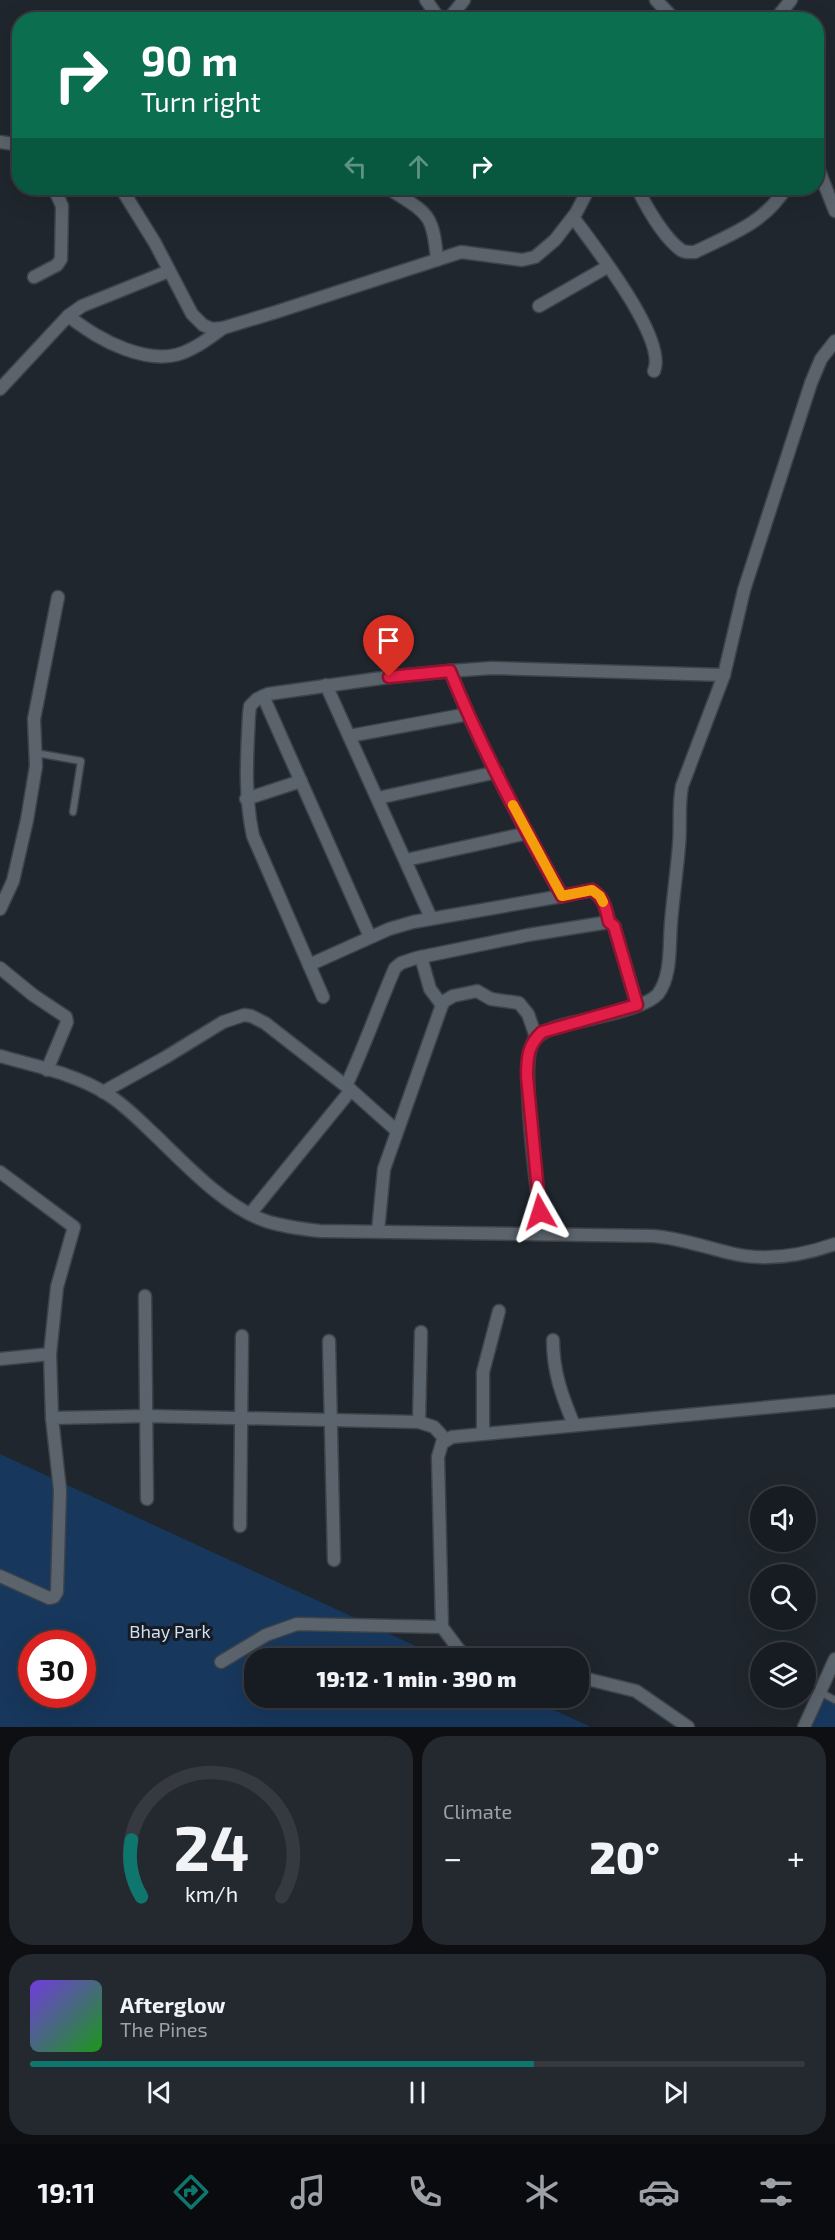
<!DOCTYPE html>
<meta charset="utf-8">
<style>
body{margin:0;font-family:"Exo 2",sans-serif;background:#24292f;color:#f1f3f6;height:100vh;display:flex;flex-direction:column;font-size:22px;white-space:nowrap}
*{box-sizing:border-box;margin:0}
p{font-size:20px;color:#9ea1a5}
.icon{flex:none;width:33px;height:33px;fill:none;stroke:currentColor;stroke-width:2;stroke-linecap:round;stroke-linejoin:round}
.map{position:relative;height:1727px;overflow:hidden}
.panel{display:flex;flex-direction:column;gap:9px;padding:9px;background:#0d0f13;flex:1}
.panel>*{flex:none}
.top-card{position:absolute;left:12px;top:12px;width:812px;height:183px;border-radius:24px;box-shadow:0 6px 24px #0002,0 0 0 2px #363a40;background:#0b6e4f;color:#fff;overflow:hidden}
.controls{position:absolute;left:750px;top:1486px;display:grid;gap:12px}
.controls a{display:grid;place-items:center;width:66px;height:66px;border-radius:50%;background:#171c22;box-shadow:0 6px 24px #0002,0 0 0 2px #363a40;font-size:30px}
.speed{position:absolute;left:18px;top:1630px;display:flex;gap:12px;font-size:30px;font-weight:700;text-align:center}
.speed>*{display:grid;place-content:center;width:78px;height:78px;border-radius:50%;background:#171c22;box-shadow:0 6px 24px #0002,0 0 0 2px #363a40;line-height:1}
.speed .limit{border:9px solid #d22;background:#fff;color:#111}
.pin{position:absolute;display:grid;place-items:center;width:51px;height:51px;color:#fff;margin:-62px -26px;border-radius:50% 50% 50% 0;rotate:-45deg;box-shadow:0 0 6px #0007}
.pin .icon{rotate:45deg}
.me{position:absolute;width:66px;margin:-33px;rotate:354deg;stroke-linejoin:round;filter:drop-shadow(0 0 4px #0008)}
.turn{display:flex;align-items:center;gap:21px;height:126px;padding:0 30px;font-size:27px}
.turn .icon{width:78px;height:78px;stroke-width:2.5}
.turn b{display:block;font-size:42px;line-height:51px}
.lanes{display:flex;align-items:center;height:57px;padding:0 30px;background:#0003;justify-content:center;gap:30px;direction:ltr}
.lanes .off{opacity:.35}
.big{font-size:45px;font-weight:800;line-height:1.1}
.panel .card{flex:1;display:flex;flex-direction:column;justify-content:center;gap:9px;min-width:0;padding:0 21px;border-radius:24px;background:#24292f}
.panel .dial{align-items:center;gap:0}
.dial svg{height:156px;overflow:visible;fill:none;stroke:#363a40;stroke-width:7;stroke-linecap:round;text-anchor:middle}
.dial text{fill:#f1f3f6;stroke:none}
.song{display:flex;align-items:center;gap:18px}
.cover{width:72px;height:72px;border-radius:9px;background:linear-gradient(135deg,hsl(260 70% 55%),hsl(120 70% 35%))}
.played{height:6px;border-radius:3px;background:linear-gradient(90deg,#0f766e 65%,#363a40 65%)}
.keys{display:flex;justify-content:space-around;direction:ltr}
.heat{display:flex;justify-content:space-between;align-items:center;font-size:33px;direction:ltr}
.panel .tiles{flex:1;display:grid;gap:9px;grid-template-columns:1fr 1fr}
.card:last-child{grid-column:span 2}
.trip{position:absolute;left:244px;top:1648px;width:345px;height:60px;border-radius:24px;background:#171c22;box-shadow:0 6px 24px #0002,0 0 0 2px #363a40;font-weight:800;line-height:60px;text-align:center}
.tab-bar{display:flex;height:96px;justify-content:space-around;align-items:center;background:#090b0e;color:#9ea1a5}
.tab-bar .icon{width:42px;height:42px}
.tab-bar .active{color:#0f766e}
.tab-bar b{font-size:27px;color:#f1f3f6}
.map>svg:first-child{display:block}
.green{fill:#17375c;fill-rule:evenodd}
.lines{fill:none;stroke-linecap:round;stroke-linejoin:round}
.service-casing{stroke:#3d4349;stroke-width:9}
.minor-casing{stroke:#3d4349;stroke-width:15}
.service{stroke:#5b636c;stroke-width:6}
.minor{stroke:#5b636c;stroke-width:12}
.route-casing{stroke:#92132f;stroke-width:15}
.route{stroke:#e11d48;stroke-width:10}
.slow{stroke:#f59e0b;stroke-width:10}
.labels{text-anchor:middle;stroke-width:6;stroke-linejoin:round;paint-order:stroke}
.park-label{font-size:18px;fill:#d1deef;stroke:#161c24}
</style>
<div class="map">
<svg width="835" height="1727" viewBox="0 0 835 1727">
<rect width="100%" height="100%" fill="#1f262d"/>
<!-- green -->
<g class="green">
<path d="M0 1454 444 1659H255V1698H528L591 1727H0ZM32 1644H82V1695H32Z"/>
<path d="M821 1696 835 1703V1727H805Z"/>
</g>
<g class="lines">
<!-- service casing -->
<g class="service-casing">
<g id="service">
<path d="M36 753 81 761 73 812"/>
<path d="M820 1692 835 1700"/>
</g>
</g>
<!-- minor casing -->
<g class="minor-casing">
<g id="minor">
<path d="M426 0 440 20"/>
<path d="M656 0 675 20"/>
<path d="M448 20 464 0"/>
<path d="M775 20 791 0"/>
<path d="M0 142 20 145"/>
<path d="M816 163 835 211"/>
<path d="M121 188 155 243 192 314 203 325 212 329 223 328 276 312 461 252 522 260 535 257 555 240 576 213 589 188"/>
<path d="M388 188C427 214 433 211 437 260"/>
<path d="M637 188C646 206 664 238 681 250 686 253 690 252 695 252 732 234 764 223 786 188"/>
<path d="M573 217C593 245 668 339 654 371"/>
<path d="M34 277 57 265 61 259 62 206 54 188"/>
<path d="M539 306 607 267"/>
<path d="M68 316 82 306 169 271"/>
<path d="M0 389 68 316C87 330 103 341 125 349 169 365 187 355 223 328"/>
<path d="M326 685 431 918"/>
<path d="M263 696 370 937"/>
<path d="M349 736 468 714"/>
<path d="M378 798 497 772"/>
<path d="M246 799 301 781"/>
<path d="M406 860 528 833"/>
<path d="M562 896 592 890C604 898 606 908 609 922"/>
<path d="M0 909 13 881 27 820 36 766 34 719 58 597"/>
<path d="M421 957 430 989 442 1005"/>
<path d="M309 965 389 929 413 922 562 896C521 823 481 749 450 671"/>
<path d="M0 968 33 995 66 1017 67 1022 47 1070"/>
<path d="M323 997 253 836C244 795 247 756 249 715L250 706 257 699 268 694 389 677 450 671 492 668 724 675"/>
<path d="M0 1056C35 1066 76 1074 107 1094 125 1105 140 1121 155 1135 186 1165 226 1208 266 1221 284 1227 302 1229 320 1231L653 1236C680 1238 704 1247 730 1253 766 1262 801 1256 835 1244"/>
<path d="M346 1086C364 1048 378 1007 395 968L401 963 416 958 528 935 609 922 614 926 637 1005"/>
<path d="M103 1092 166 1057 223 1022 244 1015 251 1016 265 1023 351 1090 397 1131"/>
<path d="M0 1172 74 1227 57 1287 50 1354 52 1418"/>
<path d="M250 1214 351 1090"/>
<path d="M378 1231 384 1169 443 1002 453 996 477 991 491 999 519 1003 528 1014 536 1037"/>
<path d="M542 1233C539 1201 517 1058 535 1039 548 1025 576 1023 594 1018 610 1014 648 1006 658 994 672 976 669 944 671 923 673 897 677 871 679 845 681 825 678 806 682 786L724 675 744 590 811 383 821 359 835 341"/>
<path d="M145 1296 147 1499"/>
<path d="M553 1340C553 1372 562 1396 574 1425"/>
<path d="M329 1341 334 1560"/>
<path d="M0 1359 50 1354"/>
<path d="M419 1422 421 1332"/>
<path d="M483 1433V1372L499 1311"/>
<path d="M240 1526 242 1336"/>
<path d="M0 1576 49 1598 54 1597 57 1592 60 1490 52 1418 147 1416 419 1422 434 1427 446 1440"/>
<path d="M473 1659 460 1651 442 1627 438 1457 442 1443 452 1437 835 1401"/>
<path d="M221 1662 266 1635 297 1624 442 1627"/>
<path d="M579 1677 636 1691 688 1727"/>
<path d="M804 1727 835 1659"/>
</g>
</g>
<!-- service -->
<use href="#service" class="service"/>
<!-- minor -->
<use href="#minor" class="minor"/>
</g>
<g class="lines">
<!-- route casing -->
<g class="route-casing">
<path id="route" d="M389 677 450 671C481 748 521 823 562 896L592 890C604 898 606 908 609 922L614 926 637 1005 542 1032C528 1045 527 1057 527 1076L540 1212"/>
</g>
<!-- route -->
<use href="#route" class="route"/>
<!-- slow -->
<path class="slow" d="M513 805 562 896 592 890 600 896 603 902"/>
</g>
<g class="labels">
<!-- park labels -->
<g class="park-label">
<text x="170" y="1638">Bhay Park</text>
</g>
</g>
</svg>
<div class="controls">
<a><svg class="icon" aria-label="sound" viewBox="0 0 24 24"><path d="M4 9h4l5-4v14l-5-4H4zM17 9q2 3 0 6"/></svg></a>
<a><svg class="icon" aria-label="search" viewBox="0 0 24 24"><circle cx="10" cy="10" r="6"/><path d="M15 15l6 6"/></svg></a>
<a><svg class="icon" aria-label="layers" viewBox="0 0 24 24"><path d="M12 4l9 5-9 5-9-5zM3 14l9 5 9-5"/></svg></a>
</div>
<div class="speed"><div class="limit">30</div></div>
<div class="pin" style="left:389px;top:677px;background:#d93025"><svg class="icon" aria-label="arrive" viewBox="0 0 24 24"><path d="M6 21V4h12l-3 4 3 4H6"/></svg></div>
<svg class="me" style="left:540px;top:1212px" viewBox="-20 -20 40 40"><path d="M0-17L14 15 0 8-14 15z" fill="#e11d48" stroke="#fff" stroke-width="4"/></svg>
<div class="trip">19:12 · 1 min · 390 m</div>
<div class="top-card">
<div class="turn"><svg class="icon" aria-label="right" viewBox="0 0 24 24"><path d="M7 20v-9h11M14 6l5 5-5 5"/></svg><div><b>90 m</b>Turn right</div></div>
<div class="lanes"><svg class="icon off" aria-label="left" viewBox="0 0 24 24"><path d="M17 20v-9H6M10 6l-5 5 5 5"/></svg><svg class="icon off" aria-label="ahead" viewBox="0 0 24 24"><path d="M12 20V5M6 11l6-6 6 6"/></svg><svg class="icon" aria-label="right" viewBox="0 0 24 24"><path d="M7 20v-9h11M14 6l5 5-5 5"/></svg></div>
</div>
</div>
<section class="panel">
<div class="tiles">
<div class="card dial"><svg viewBox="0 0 100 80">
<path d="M14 69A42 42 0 1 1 86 69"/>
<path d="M14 69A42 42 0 0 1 9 40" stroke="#0f766e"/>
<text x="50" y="56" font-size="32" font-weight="700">24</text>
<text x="50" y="72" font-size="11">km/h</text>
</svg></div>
<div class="card"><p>Climate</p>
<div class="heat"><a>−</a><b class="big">20°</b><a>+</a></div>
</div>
<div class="card">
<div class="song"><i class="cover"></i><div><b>Afterglow</b><p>The Pines</p></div></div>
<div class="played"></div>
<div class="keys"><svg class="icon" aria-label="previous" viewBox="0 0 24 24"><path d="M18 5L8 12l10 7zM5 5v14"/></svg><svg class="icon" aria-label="pause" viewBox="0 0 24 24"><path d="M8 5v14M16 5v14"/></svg><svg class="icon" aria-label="next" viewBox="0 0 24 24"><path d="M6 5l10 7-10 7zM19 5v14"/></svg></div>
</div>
</div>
</section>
<nav class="tab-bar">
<b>19:11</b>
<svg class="icon active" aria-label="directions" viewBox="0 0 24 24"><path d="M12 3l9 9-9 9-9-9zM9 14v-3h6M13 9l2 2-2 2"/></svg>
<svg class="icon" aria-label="music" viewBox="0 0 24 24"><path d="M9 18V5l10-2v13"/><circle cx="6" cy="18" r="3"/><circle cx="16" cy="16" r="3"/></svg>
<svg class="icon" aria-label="phone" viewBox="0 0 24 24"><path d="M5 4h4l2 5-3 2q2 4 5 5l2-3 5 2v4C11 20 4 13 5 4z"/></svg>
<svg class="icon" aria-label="climate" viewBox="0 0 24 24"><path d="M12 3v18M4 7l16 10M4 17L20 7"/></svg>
<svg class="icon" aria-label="car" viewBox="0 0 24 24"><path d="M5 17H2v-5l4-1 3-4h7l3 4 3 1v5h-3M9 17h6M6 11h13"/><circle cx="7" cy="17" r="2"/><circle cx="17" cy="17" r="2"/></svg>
<svg class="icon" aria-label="filters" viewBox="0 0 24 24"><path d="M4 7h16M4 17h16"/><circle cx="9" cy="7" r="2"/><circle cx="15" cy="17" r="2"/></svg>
</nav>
